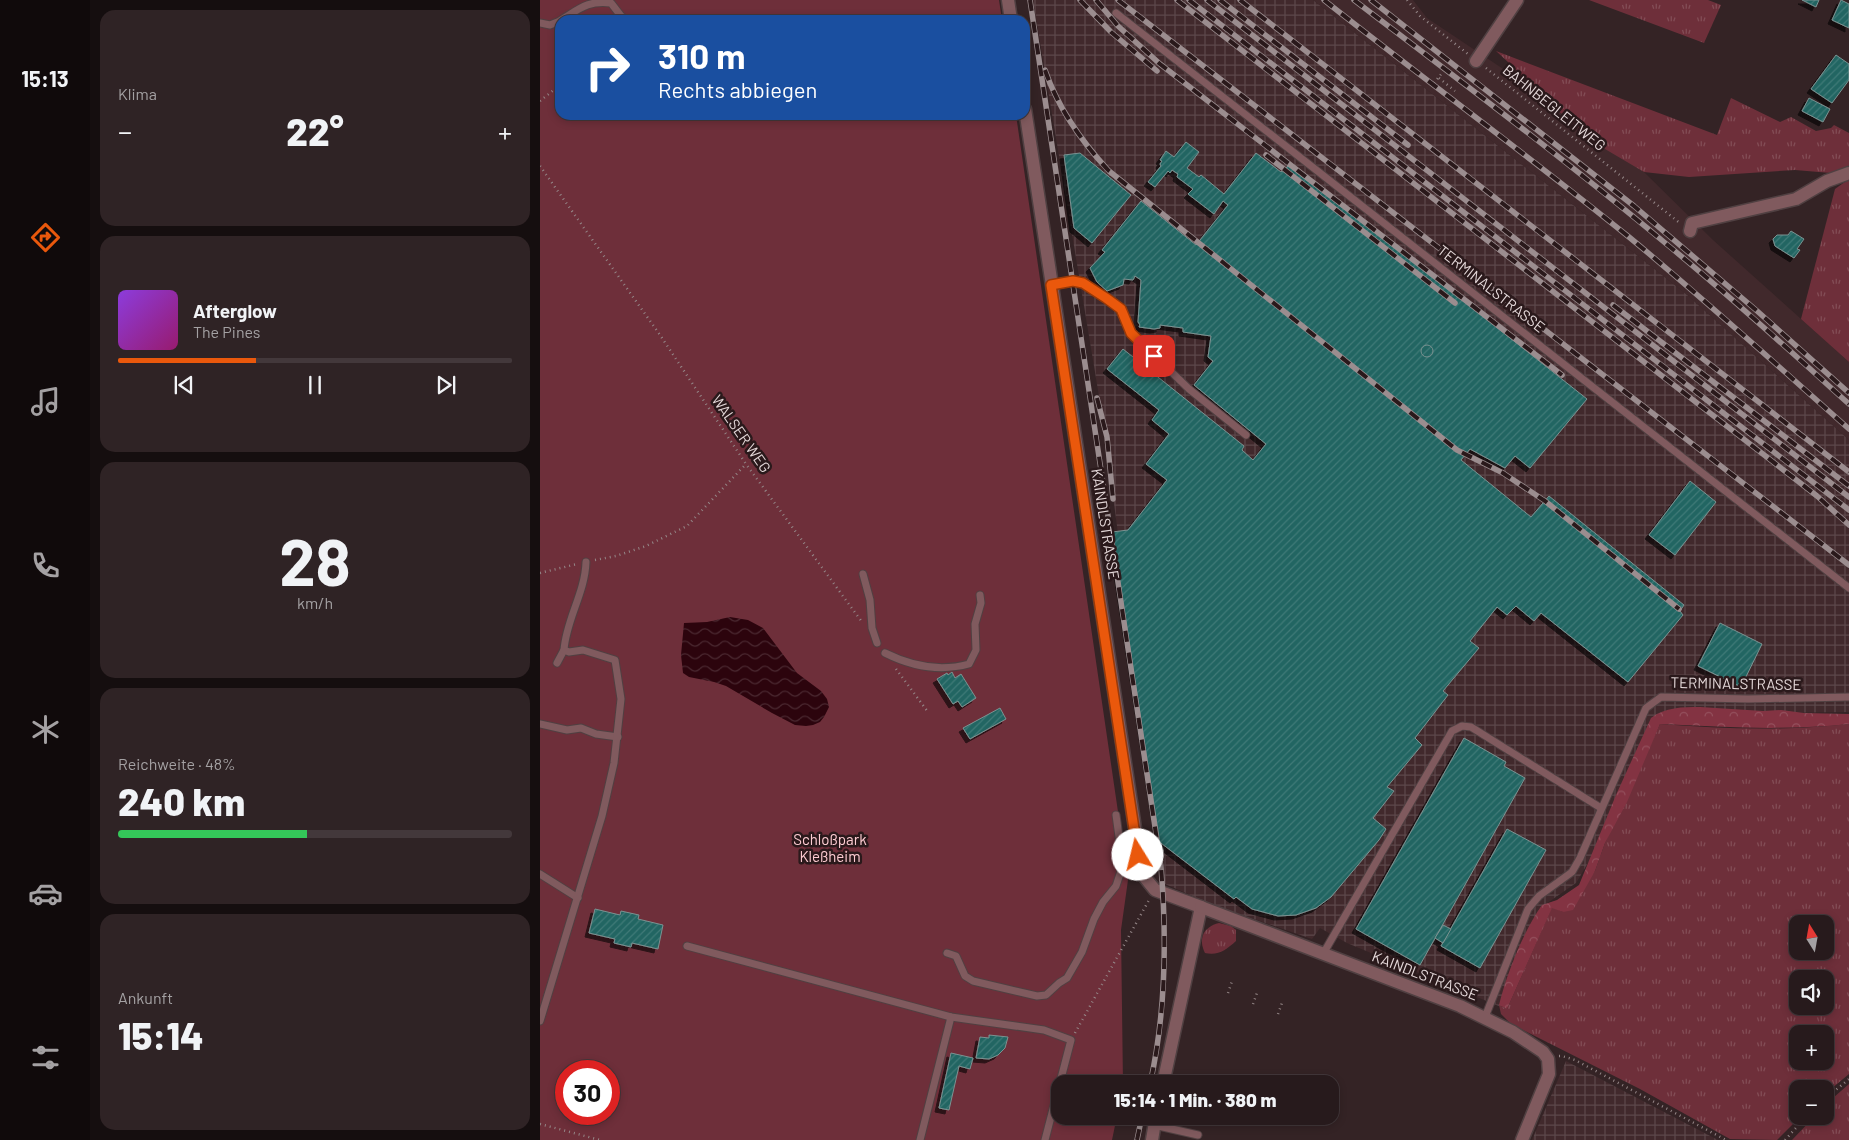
<!DOCTYPE html>
<html lang="de">
<meta charset="utf-8">
<style>
body{margin:0;font-family:Barlow,sans-serif;background:#2f2325;color:#f1f3f6;height:100vh;display:flex;flex-direction:column;font-size:19px;white-space:nowrap}
*{box-sizing:border-box;margin:0}
p{font-size:16px;color:#a4a1a3}
.icon{flex:none;width:28px;height:28px;fill:none;stroke:currentColor;stroke-width:2;stroke-linecap:round;stroke-linejoin:round}
.map{position:relative;flex:1;overflow:hidden}
.drawer{display:flex;flex-direction:column;gap:10px;padding:10px;background:#150e0f;width:450px}
.drawer>*{flex:none}
.banner{position:absolute;left:15px;top:15px;width:475px;height:105px;border-radius:15px;box-shadow:0 2px 8px #0003,0 0 0 1px #43383b;background:#1a4fa0;color:#fff;overflow:hidden}
.needle{width:32px;rotate:349deg}
.controls{position:absolute;left:1249px;top:915px;display:grid;gap:10px}
.controls a{display:grid;place-items:center;width:45px;height:45px;border-radius:10px;background:#271a1c;box-shadow:0 2px 8px #0003,0 0 0 1px #43383b;font-size:25px}
.speed{position:absolute;left:15px;top:1060px;display:flex;gap:10px;font-size:25px;font-weight:700;text-align:center}
.speed>*{display:grid;place-content:center;width:65px;height:65px;border-radius:50%;background:#271a1c;box-shadow:0 2px 8px #0003,0 0 0 1px #43383b;line-height:1}
.speed .limit{border:8px solid #d22;background:#fff;color:#111}
.pin{position:absolute;display:grid;place-items:center;width:42px;height:42px;color:#fff;margin:-21px;border-radius:10px;box-shadow:0 2px 8px #0006}
.me{position:absolute;width:55px;margin:-28px;rotate:351deg;stroke-linejoin:round;filter:drop-shadow(0 0 4px #0008)}
.turn{display:flex;align-items:center;gap:18px;height:105px;padding:0 20px;font-size:22px}
.turn .icon{width:65px;height:65px;stroke-width:2.5}
.turn b{display:block;font-size:35px;line-height:42px}
.big{font-size:38px;font-weight:800;line-height:1.1}
.drawer .widget{flex:1;display:flex;flex-direction:column;justify-content:center;gap:8px;min-width:0;padding:0 18px;border-radius:15px;background:#2f2325}
.drawer .dial{align-items:center;gap:0}
.dial b{font-size:65px;line-height:1}
.song{display:flex;align-items:center;gap:15px}
.cover{width:60px;height:60px;border-radius:8px;background:linear-gradient(135deg,hsl(270 70% 55%),hsl(320 70% 35%))}
.played{height:5px;border-radius:2px;background:linear-gradient(90deg,#ea580c 35%,#43383b 35%)}
.keys{display:flex;justify-content:space-around;direction:ltr}
.heat{display:flex;justify-content:space-between;align-items:center;font-size:28px;direction:ltr}
.charge{height:8px;border-radius:4px;background:linear-gradient(90deg,#34c759 48%,#43383b 0)}
.trip{position:absolute;left:511px;top:1075px;width:288px;height:50px;border-radius:15px;background:#271a1c;box-shadow:0 2px 8px #0003,0 0 0 1px #43383b;font-weight:800;line-height:50px;text-align:center}
main{display:flex;flex:1;min-height:0}
.dock{display:flex;flex-direction:column;width:90px;justify-content:space-around;align-items:center;background:#100a0b;color:#a4a1a3}
.dock .icon{width:35px;height:35px}
.dock .active{color:#ea580c}
.dock b{font-size:22px;color:#f1f3f6}
.map>svg:first-child{display:block}
.built{fill:#41292c}
.industrial{fill:url(#industrial-grid)}
.grass{fill:url(#grass-tufts);fill-rule:evenodd}
.forest{fill:url(#forest-crowns)}
.green{fill:#6e2f3a;fill-rule:evenodd}
.water{fill:url(#water-waves)}
.building{fill:url(#building-hatch);stroke:#7b9291;filter:url(#shadow)}
.lines{fill:none;stroke-linecap:round;stroke-linejoin:round}
.lane-casing{stroke:#504042;stroke-width:9}
.street-casing{stroke:#504042;stroke-width:15}
.path{stroke:#958788;stroke-width:2.5;stroke-dasharray:1 4;stroke-linecap:butt}
.lane{stroke:#805a5e;stroke-width:7}
.street{stroke:#805a5e;stroke-width:12}
.rail-casing{stroke:#9b8d8f;stroke-width:5.5}
.rail{stroke:#2a191b;stroke-width:4;stroke-dasharray:11;stroke-linecap:butt}
.route-casing{stroke:#983908;stroke-width:12}
.route{stroke:#ea580c;stroke-width:9}
.labels{text-anchor:middle;stroke-width:5;stroke-linejoin:round;paint-order:stroke}
.street-label{font-size:15px;fill:#e5d9da;stroke:#2a191b}
.park-label{font-size:15px;fill:#ffcdd3;stroke:#2a191b}
</style>
<main>
<nav class="dock">
<b>15:13</b>
<svg class="icon active" aria-label="directions" viewBox="0 0 24 24"><path d="M12 3l9 9-9 9-9-9zM9 14v-3h6M13 9l2 2-2 2"/></svg>
<svg class="icon" aria-label="music" viewBox="0 0 24 24"><path d="M9 18V5l10-2v13"/><circle cx="6" cy="18" r="3"/><circle cx="16" cy="16" r="3"/></svg>
<svg class="icon" aria-label="phone" viewBox="0 0 24 24"><path d="M5 4h4l2 5-3 2q2 4 5 5l2-3 5 2v4C11 20 4 13 5 4z"/></svg>
<svg class="icon" aria-label="climate" viewBox="0 0 24 24"><path d="M12 3v18M4 7l16 10M4 17L20 7"/></svg>
<svg class="icon" aria-label="car" viewBox="0 0 24 24"><path d="M5 17H2v-5l4-1 3-4h7l3 4 3 1v5h-3M9 17h6M6 11h13"/><circle cx="7" cy="17" r="2"/><circle cx="17" cy="17" r="2"/></svg>
<svg class="icon" aria-label="filters" viewBox="0 0 24 24"><path d="M4 7h16M4 17h16"/><circle cx="9" cy="7" r="2"/><circle cx="15" cy="17" r="2"/></svg>
</nav>
<section class="drawer">
<div class="widget"><p>Klima</p>
<div class="heat"><a>−</a><b class="big">22°</b><a>+</a></div>
</div>
<div class="widget">
<div class="song"><i class="cover"></i><div><b>Afterglow</b><p>The Pines</p></div></div>
<div class="played"></div>
<div class="keys"><svg class="icon" aria-label="previous" viewBox="0 0 24 24"><path d="M18 5L8 12l10 7zM5 5v14"/></svg><svg class="icon" aria-label="pause" viewBox="0 0 24 24"><path d="M8 5v14M16 5v14"/></svg><svg class="icon" aria-label="next" viewBox="0 0 24 24"><path d="M6 5l10 7-10 7zM19 5v14"/></svg></div>
</div>
<div class="widget dial"><b>28</b><p>km/h</p></div>
<div class="widget"><p>Reichweite · 48%</p><b class="big">240 km</b><div class="charge"></div></div>
<div class="widget"><p>Ankunft</p><b class="big">15:14</b></div>
</section>
<div class="map">
<svg width="1309" height="1140" viewBox="0 0 1309 1140">
<defs>
<pattern id="industrial-grid" width="8" height="8" patternUnits="userSpaceOnUse" patternTransform="scale(1.25)"><rect width="8" height="8" fill="#41292c"/><path d="M0 4h8M4 0v8" fill="none" stroke="#5c474a"/></pattern>
<pattern id="grass-tufts" width="24" height="20" patternUnits="userSpaceOnUse" patternTransform="scale(1.25)"><rect width="24" height="20" fill="#6e2f3a"/><path d="M3 7l-1-3M5 7V3M7 7l1-3M15 17l-1-3M17 17v-4M19 17l1-3" fill="none" stroke="#834d56"/></pattern>
<pattern id="forest-crowns" width="20" height="18" patternUnits="userSpaceOnUse" patternTransform="scale(1.25)"><rect width="20" height="18" fill="#833342"/><path d="M2 6a3 3 0 1 1 6 0M12 15a3 3 0 1 1 6 0" fill="none" stroke="#94505d"/></pattern>
<pattern id="water-waves" width="16" height="10" patternUnits="userSpaceOnUse" patternTransform="scale(1.25)"><rect width="16" height="10" fill="#2c040d"/><path d="M0 5q4-4 8 0t8 0" fill="none" stroke="#4a2830"/></pattern>
<pattern id="building-hatch" width="6" height="6" patternUnits="userSpaceOnUse" patternTransform="scale(1.25)"><rect width="6" height="6" fill="#216562"/><path d="M-1 1l2-2M0 6l6-6M5 7l2-2" fill="none" stroke="#417a78"/></pattern>
<filter id="shadow"><feDropShadow dx="-4" dy="4" stdDeviation="0" flood-color="#0009"/></filter>
</defs>
<rect width="100%" height="100%" fill="#342325"/>
<!-- built -->
<path class="built" d="M773 0H873L887 18 993 89 1037 127 1104 172 1173 240 1309 362V440L1146 294Z"/>
<!-- industrial -->
<g class="industrial">
<path d="M493 0H773L1146 294 1309 440V712L1119 715 1060 843 1036 883 1003 906 970 970 961 1007 807 943 780 928 772 939 671 904 625 884 562 414Z"/>
<path d="M1026 1061 1178 1140H992Z"/>
</g>
<!-- grass -->
<g class="grass">
<path d="M1049 0H1168L1181 5 1164 43Z"/>
<path d="M956 51 1177 135 1191 98 1240 122 1251 117 1276 131 1291 128 1294 125 1309 133V170L1303 174 1255 170 1149 177 1104 172 1065 149 1037 127 993 89 971 75 968 62Z"/>
<path d="M1309 179V362L1261 319 1295 189Z"/>
<path d="M1120 724C1183 729 1246 731 1309 724V1074L1285 1094V1089H1258V1116H1261L1237 1140 1190 1139 1100 1089 971 1024 961 1014 959 1005 967 1009 1012 907 1023 912 1055 871 1065 843ZM1258 924H1285V951H1258ZM1258 979H1285V1006H1258ZM1258 1034H1285V1061H1258Z"/>
<path d="M679 923 691 926 696 930V941C686 950 678 956 665 953 658 939 663 927 679 923Z"/>
<path d="M1309 1084V1140H1252L1275 1116H1285V1105Z"/>
</g>
<!-- forest -->
<path class="forest" d="M1160 707 1223 711 1241 710 1264 713 1309 714V724C1246 731 1183 727 1120 724L1087 802 1065 843 1055 871 1033 910 1023 912 1012 908 967 1009 959 1005C967 973 983 932 1002 905L1017 900 1039 885 1076 795 1111 718C1125 707 1143 707 1160 707Z"/>
<!-- green -->
<path class="green" d="M0 0H459L462 20H20V115H476L588 880 581 930 583 1084H520V1116H577L572 1140H0ZM26 1071H69V1114H26Z"/>
<!-- water -->
<path class="water" d="M190 617 208 620 223 628 257 673 281 691 287 699 289 707 284 717 280 722 273 725 266 726 255 725 232 713 186 686 174 682 149 677 143 673 141 655 144 623 167 622Z"/>
<!-- building -->
<g class="building">
<path d="M1262 0H1279L1276 7Z"/>
<path d="M1301 0 1309 4V28L1292 20Z"/>
<path d="M1296 55 1309 64V80L1292 103 1271 89Z"/>
<path d="M1269 98 1290 109 1283 122 1262 111Z"/>
<path d="M646 142 659 152 647 168 659 177 661 175 684 194 716 153 741 172 748 166 877 264 1047 399 990 468 975 456 965 468 930 449 921 460 991 517 1009 496 1144 605 1140 611 1143 615 1088 682 1001 613 994 621 976 606 967 615 957 607 930 641 939 648 903 691 908 695 875 738 882 745 847 787 854 791 833 818 846 829 839 840 791 897 776 908 756 915 738 916 712 909 696 897 694 899 617 840 619 839 572 532 588 530 627 480 606 464 629 434 612 420 619 410 567 369 583 349 704 446 702 450 713 460 726 444 654 385 673 361 668 357 671 336 643 332V328L620 325V328L614 329 599 327 600 325 598 322 601 280 595 276 593 280 584 279 583 285 567 291 557 282 550 268 565 252 562 250 601 201 656 245 688 205 683 201 674 214 648 194 653 189 637 177 638 174 632 170 630 173 628 171 615 187 608 182 621 166 620 164 622 161 620 160 626 151 634 157Z"/>
<path d="M540 153 591 195 552 243 534 228 524 155Z"/>
<path d="M1251 231 1264 239 1257 249 1260 250 1254 258 1235 246 1233 239 1237 235H1248Z"/>
<circle cx="887" cy="351" r="6"/>
<path d="M1150 481 1176 502 1135 555 1109 535Z"/>
<path d="M1180 623 1222 644 1201 687 1158 666Z"/>
<path d="M412 672 415 678 421 674 436 698 422 707 418 701 413 704 397 679 407 673 408 675Z"/>
<path d="M460 708 466 719 430 739 423 728Z"/>
<path d="M924 738 966 762 964 766 985 778 880 965 816 929Z"/>
<path d="M967 829 1006 850 940 968 901 946Z"/>
<path d="M55 909 80 915 81 911 99 915 98 919 123 925 118 949 92 943 91 947 74 943 75 939 49 933Z"/>
<path d="M903 925 911 929 903 943 895 938Z"/>
<path d="M449 1035 468 1037 465 1048 458 1055 449 1059 436 1058 440 1037 449 1038Z"/>
<path d="M411 1053 433 1058 430 1069 419 1066 409 1110 399 1108Z"/>
</g>
<g class="lines">
<!-- lane casing -->
<g class="lane-casing">
<g id="lane">
<path d="M576 13 1309 588"/>
<path d="M21 20C39 9 48 0 71 3L81 16 87 20"/>
<path d="M111 20H112"/>
<path d="M0 23 10 25 20 21"/>
<path d="M511 285 533 281 543 283 581 309 591 333 649 389 706 435"/>
<path d="M323 574 330 600 332 628 337 643"/>
<path d="M345 653C371 666 400 672 429 664L436 650 435 624 441 603 440 595"/>
<path d="M17 663 24 650"/>
<path d="M0 724 27 730 41 728 56 734 78 737"/>
<path d="M0 874 38 898"/>
<path d="M147 946 411 1017 504 1030 531 1040 505 1140"/>
<path d="M407 953 416 956 425 976 433 981 497 996 506 995 519 983 527 978 542 952 554 919 563 902 576 886 581 871V851L576 815"/>
<path d="M783 954 912 731 922 726 931 727 1061 808"/>
<path d="M945 1017 988 909 999 896 1032 872 1040 858 1106 708 1121 697 1208 699 1309 697"/>
<path d="M0 1021 62 816 74 763 81 699 75 660 43 650 29 652 24 650C26 620 45 593 46 562"/>
<path d="M614 1125 658 1135"/>
<path d="M380 1140 411 1017"/>
</g>
</g>
<!-- street casing -->
<g class="street-casing">
<g id="street">
<path d="M468 0 471 20"/>
<path d="M936 61 977 0"/>
<path d="M485 109 602 874 615 890 661 907 623 1084"/>
<path d="M1150 231 1152 223 1256 199 1287 181 1309 173"/>
<path d="M661 907 920 1006 973 1032 1003 1052 1008 1059 1009 1074 982 1140"/>
<path d="M612 1140 616 1116"/>
</g>
</g>
<!-- path -->
<g class="path">
<path d="M867 0 880 16 928 54"/>
<path d="M946 68 1141 224"/>
<path d="M899 78 915 91"/>
<path d="M894 83 902 73"/>
<path d="M0 101 20 85"/>
<path d="M0 166 120 335 206 464 322 622"/>
<path d="M55 560 76 556 106 546 147 526 206 464"/>
<path d="M0 573 37 564"/>
<path d="M356 669 388 712"/>
<path d="M688 993 692 981"/>
<path d="M713 1004 718 990"/>
<path d="M738 1014 743 1000"/>
<path d="M535 1033 609 900"/>
<path d="M1019 1056H1022L1035 1060 1186 1140"/>
<path d="M1285 1099 1309 1079"/>
<path d="M0 1124 60 1140"/>
<path d="M1245 1140 1267 1116"/>
</g>
<!-- lane -->
<use href="#lane" class="lane"/>
<!-- street -->
<use href="#street" class="street"/>
<!-- rail casing -->
<g class="rail-casing">
<g id="rail">
<path d="M490 0 621 867C627 940 626 1013 610 1084"/>
<path d="M540 0 571 32 617 71"/>
<path d="M556 0 578 26 620 64 1022 375"/>
<path d="M578 0 1309 565"/>
<path d="M637 0 1277 496 1309 525"/>
<path d="M649 0 1309 510"/>
<path d="M667 0 1309 497"/>
<path d="M680 0 868 145"/>
<path d="M700 0 1309 472"/>
<path d="M784 0C885 80 989 156 1089 237 1164 299 1236 364 1309 429"/>
<path d="M814 0C918 79 1023 158 1124 242 1188 294 1248 349 1309 404"/>
<path d="M831 0 1094 206 1216 310 1309 393"/>
<path d="M505 70C518 108 542 142 569 171L917 450 963 473 1005 501 1139 609"/>
<path d="M726 155 915 303"/>
<path d="M1073 305 1309 486"/>
<path d="M557 398 567 437 573 499"/>
<path d="M597 1140 602 1116"/>
</g>
</g>
<!-- rail -->
<use href="#rail" class="rail"/>
</g>
<g class="lines">
<!-- route casing -->
<g class="route-casing">
<path id="route" d="M598 855 511 285 533 281 543 283 566 298 581 309 591 333 614 356"/>
</g>
<!-- route -->
<use href="#route" class="route"/>
</g>
<g class="labels">
<!-- street labels -->
<g class="street-label">
<text transform="translate(1014 108) rotate(39)" y="5">BAHNBEGLEITWEG</text>
<text transform="translate(951 289) rotate(38)" y="5">TERMINALSTRASSE</text>
<text transform="translate(201 434) rotate(55)" y="5">WALSER WEG</text>
<text transform="translate(565 524) rotate(81)" y="5">KAINDLSTRASSE</text>
<text transform="translate(1196 684) rotate(1)" y="5">TERMINALSTRASSE</text>
<text transform="translate(885 976) rotate(21)" y="5">KAINDLSTRASSE</text>
</g>
<!-- park labels -->
<g class="park-label">
<text x="290" y="845">Schloßpark<tspan x="290" dy="17">Kleßheim</tspan></text>
</g>
</g>
</svg>
<div class="controls">
<a><svg class="needle" viewBox="-14 -14 28 28"><path d="M0-13l5 13h-10z" fill="#e53935"/><path d="M0 13l5-13h-10z" fill="#a4a1a3"/></svg></a>
<a><svg class="icon" aria-label="sound" viewBox="0 0 24 24"><path d="M4 9h4l5-4v14l-5-4H4zM17 9q2 3 0 6"/></svg></a>
<a>+</a>
<a>−</a>
</div>
<div class="speed"><div class="limit">30</div></div>
<div class="pin" style="left:614px;top:356px;background:#d93025"><svg class="icon" aria-label="arrive" viewBox="0 0 24 24"><path d="M6 21V4h12l-3 4 3 4H6"/></svg></div>
<svg class="me" style="left:598px;top:855px" viewBox="-20 -20 40 40"><circle r="19" fill="#fff"/><path d="M0-13L10 11 0 6-10 11z" fill="#ea580c"/></svg>
<div class="trip">15:14 · 1 Min. · 380 m</div>
<div class="banner">
<div class="turn"><svg class="icon" aria-label="right" viewBox="0 0 24 24"><path d="M7 20v-9h11M14 6l5 5-5 5"/></svg><div><b>310 m</b>Rechts abbiegen</div></div>
</div>
</div>
</main>
